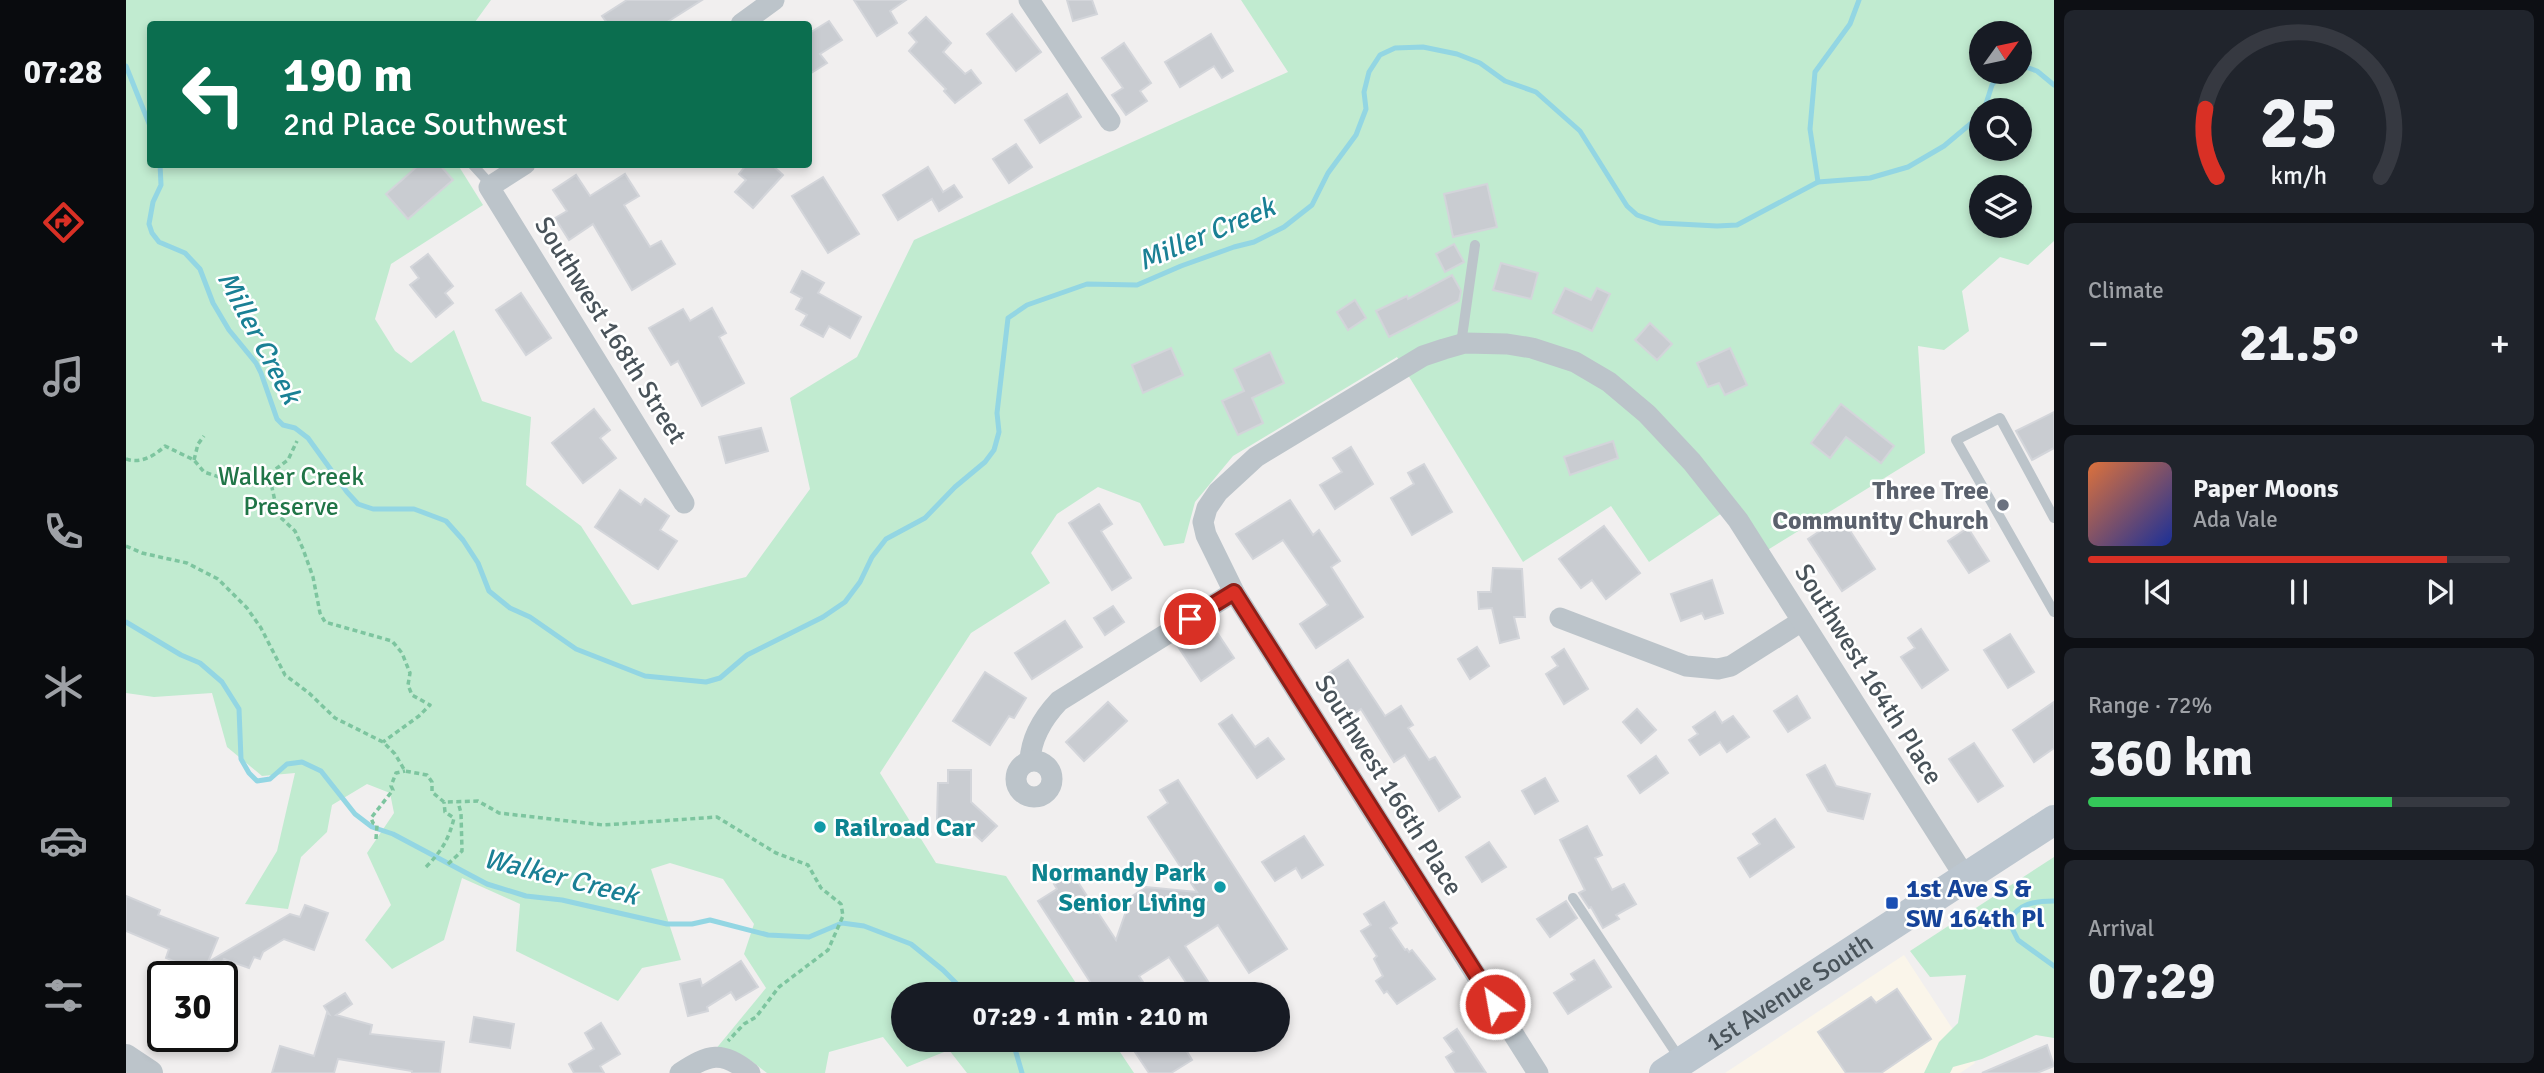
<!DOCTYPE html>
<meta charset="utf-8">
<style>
body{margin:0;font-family:Signika,sans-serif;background:#20242c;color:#f1f3f6;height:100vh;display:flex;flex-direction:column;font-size:26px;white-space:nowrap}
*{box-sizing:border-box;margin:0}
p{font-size:23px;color:#9ea1a6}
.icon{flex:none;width:38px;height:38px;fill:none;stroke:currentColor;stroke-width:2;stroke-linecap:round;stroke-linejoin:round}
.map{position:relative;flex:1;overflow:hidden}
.drawer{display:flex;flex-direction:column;gap:10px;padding:10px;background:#0d0f14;width:490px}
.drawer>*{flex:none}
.top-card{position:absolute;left:21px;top:21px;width:665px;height:147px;border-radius:7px;box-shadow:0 4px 10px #0003;background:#0b6e4f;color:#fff;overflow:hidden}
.needle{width:46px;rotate:57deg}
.tools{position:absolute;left:1843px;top:21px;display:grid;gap:14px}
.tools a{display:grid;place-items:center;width:63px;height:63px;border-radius:50%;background:#171b24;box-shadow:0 4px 10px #0003;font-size:35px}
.speed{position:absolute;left:21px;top:961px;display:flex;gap:14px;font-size:35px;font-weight:700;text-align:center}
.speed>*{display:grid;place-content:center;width:91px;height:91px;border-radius:50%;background:#171b24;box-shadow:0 4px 10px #0003;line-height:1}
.speed .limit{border:4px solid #111;border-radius:10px;background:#fff;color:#111}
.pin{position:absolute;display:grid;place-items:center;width:60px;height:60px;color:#fff;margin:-30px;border:4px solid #fff;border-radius:50%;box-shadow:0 2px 7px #0007}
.me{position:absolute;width:77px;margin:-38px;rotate:328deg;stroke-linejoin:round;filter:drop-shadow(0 0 5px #0008)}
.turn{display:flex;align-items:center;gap:24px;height:147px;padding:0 21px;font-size:32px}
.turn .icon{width:91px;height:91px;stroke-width:2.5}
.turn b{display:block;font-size:49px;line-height:60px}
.big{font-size:52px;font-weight:700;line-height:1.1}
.drawer .tile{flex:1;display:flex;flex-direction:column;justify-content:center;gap:10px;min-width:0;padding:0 24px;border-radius:10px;background:#20242c}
.drawer .dial{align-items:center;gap:0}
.dial svg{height:182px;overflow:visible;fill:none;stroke:#363941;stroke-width:7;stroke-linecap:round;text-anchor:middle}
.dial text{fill:#f1f3f6;stroke:none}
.song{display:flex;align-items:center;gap:21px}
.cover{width:84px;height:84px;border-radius:10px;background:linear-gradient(135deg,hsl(20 70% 55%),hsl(230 70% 35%))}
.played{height:7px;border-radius:4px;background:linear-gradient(90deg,#d93025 85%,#363941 85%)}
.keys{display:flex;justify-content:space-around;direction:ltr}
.heat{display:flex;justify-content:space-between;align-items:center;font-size:38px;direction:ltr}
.charge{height:10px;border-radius:5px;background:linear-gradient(90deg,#34c759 72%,#363941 0)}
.trip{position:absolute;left:765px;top:982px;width:399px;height:70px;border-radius:35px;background:#171b24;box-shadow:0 4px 10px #0003;font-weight:700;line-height:70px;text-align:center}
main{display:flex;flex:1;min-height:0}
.tab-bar{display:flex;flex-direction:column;width:126px;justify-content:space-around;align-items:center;background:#090b0e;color:#9ea1a6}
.tab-bar .icon{width:49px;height:49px}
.tab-bar .active{color:#d93025}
.tab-bar b{font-size:32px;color:#f1f3f6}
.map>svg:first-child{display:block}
.commercial{fill:#faf5ea}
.green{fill:#c1ebd0;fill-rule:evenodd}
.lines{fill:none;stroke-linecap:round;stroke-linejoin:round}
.stream{stroke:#93d6e3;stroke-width:5}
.building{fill:#c9ccd1;stroke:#d3d5da;stroke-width:2}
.path{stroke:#7dc59f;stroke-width:3.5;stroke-dasharray:5 3.5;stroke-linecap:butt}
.service{stroke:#bcc4ca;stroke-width:10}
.minor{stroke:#bcc4ca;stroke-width:21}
.tertiary{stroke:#bcc4ca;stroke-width:26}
.secondary{stroke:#bcc6cf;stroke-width:30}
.route-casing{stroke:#8d1f18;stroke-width:18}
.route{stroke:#d93025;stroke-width:12}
.worship-dot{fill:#6b7280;stroke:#fff;stroke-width:2.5}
.culture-dot{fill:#0f9aa8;stroke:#fff;stroke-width:2.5}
.transit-dot{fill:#1a4fb4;stroke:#fff;stroke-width:2.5}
.labels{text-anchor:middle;stroke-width:5;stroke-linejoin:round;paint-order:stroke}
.street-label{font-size:26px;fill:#49535a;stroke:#fff}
.park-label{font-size:26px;fill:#207547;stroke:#fff}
.worship-label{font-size:26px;font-weight:bold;fill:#5b616d;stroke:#fff;text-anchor:end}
.culture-label{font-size:26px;font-weight:bold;fill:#0d838f;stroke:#fff;text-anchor:start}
.transit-label{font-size:26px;font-weight:bold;fill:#164399;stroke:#fff;text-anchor:start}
.water-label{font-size:28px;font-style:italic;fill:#1a8095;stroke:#fff}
</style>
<main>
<nav class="tab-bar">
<b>07:28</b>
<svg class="icon active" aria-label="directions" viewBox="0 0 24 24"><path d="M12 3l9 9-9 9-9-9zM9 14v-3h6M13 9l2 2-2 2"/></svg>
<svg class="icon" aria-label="music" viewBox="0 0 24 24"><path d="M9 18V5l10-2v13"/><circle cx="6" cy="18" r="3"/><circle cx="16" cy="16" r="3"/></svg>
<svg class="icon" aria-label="phone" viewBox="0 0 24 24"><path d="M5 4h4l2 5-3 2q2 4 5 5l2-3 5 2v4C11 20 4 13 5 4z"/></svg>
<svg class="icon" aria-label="climate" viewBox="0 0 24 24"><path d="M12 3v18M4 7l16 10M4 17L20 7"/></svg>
<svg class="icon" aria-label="car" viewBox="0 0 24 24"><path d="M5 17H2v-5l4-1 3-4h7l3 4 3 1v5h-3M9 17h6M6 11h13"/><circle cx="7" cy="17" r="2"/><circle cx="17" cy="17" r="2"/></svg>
<svg class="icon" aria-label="filters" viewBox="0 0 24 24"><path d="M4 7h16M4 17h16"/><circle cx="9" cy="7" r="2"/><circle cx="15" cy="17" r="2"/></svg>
</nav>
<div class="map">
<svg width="1928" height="1073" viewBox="0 0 1928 1073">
<rect width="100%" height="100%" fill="#f1efef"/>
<!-- commercial -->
<path class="commercial" d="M1778 955 1849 1063 1834 1073H1599Z"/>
<!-- green -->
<g class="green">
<path d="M0 0H365L349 22 350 24H24V164L332 165 357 205 265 264 249 319 269 351 285 363 328 330 356 401 405 417 400 485 455 526 506 605 620 577 684 489 664 398 731 357 788 240 1162 72 1115 0H1928V241L1902 265 1874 257 1836 291 1843 331 1818 350 1792 346 1799 453 1640 551 1608 505 1523 562 1485 506 1397 562 1271 357 1107 456 1069 502 1058 543 1038 546 1014 503 972 487 931 514 905 553 924 583 845 633 754 773 810 863 880 876 957 994H777V1040H986L1008 1073H841L823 1050 781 1067 757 1037 703 1052 699 1073H641L624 1060 621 1063 589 1050 640 988 618 954 628 924 597 879 544 863 525 869 555 960 516 968 492 1001 390 951 394 904 336 878 318 940 266 969 239 940 265 905 241 853 268 813 264 793 241 784 206 805 201 832 175 857 162 909 119 904 151 851 169 773 136 776 101 747 86 693 28 697 0 693ZM1855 33H1894V72H1855ZM1855 110H1894V149H1855ZM1855 187H1894V226H1855Z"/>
<path d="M1928 857V1038L1910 1035 1856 1059 1827 1067 1824 1073H1798L1813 1042 1832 1023 1840 975 1804 977 1784 951Z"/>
</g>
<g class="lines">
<!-- stream -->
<g class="stream">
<path d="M1894 65 1911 71 1928 85"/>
<path d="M0 66 24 126"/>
<path d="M1858 110 1866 85 1876 72"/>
<path d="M34 164 35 185 27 202 23 224 26 233 33 242 59 253 74 269 87 303 103 330 130 363 135 373 151 419 157 425 169 428 182 438 221 492 232 504 247 509H288L320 521 337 540 352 563 363 591 384 608 404 617 450 649 519 676 580 682 594 678 621 655 697 617 719 602 734 582 746 557 760 539 799 518 829 487 859 462 868 450 873 432 871 413 882 318 901 305 961 284 1011 285 1055 266 1108 247 1128 242 1158 227 1186 205 1202 173 1230 135 1240 109 1238 92 1243 72 1254 55 1269 48 1297 47 1331 54 1354 63 1379 81 1410 92 1454 131 1501 206 1511 215 1534 223 1591 226 1611 225 1692 182 1744 178 1782 167 1818 146 1855 115"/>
<path d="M1692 182 1684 129 1689 72 1724 24 1733 0"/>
<path d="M0 622 55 655 74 663 96 682 113 709 115 759 123 773 131 781 144 779 161 764 176 762 195 771 229 814 246 827 267 834 361 884 400 896 436 900 541 924H566L584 920 642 935 683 937 716 923 738 926 785 944 817 970 841 994"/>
<path d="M1928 901C1909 901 1892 903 1883 922L1892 940 1928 966"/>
<path d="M881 1040 889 1049 896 1073"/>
</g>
</g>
<!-- building -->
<g class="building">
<path d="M501 0H576L538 24H482L476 16Z"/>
<path d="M728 0H780L764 11 771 23 751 36Z"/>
<path d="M941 0H966L971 14 947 21Z"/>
<path d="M886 14 915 52 890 71 861 34Z"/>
<path d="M800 17 825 43 817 52 839 74 845 70 855 83 829 103 818 91 820 89 783 51 791 42 783 33Z"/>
<path d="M703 21 716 40 694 54 701 63 682 75V34Z"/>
<path d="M1085 34 1107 71 1096 78 1088 66 1054 87 1039 62Z"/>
<path d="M998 43 1025 83 1014 91 1021 101 1000 115 986 95 997 88 976 58Z"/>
<path d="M941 94 955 117 914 143 899 120Z"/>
<path d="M890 144 906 167 883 183 867 159Z"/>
<path d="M294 164H313L327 180 282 219 260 194Z"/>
<path d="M621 164H645L657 175 627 208 609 192 620 180 613 174Z"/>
<path d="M802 167 817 192 828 185 836 197 813 211 806 199 772 220 757 195Z"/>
<path d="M499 174 513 196 498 205 524 247 535 241 549 264 506 290 467 224 443 240 429 218 441 211 427 190 450 175 464 196Z"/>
<path d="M697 177 733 234 702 253 666 196Z"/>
<path d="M1361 184 1371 227 1327 237 1318 194Z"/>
<path d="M1328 244 1338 262 1319 272 1310 254Z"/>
<path d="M302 254 327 286 319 293 327 303 310 317 284 285 293 278 285 267Z"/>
<path d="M1375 263 1412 273 1405 299 1367 290Z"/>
<path d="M676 271 698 283 692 293 735 317 724 338 703 326 697 337 675 325 681 315 670 309 676 298 665 292Z"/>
<path d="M1326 275 1335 291 1333 301 1263 337 1250 311 1281 296 1282 299Z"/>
<path d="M1439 288 1465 300 1471 288 1484 294 1466 331 1427 313Z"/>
<path d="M395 293 425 338 400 355 370 310Z"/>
<path d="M1229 300 1240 318 1222 330 1211 312Z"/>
<path d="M586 308 600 333 593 337 618 383 576 406 552 361 545 365 523 328 557 309 564 321Z"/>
<path d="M1524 323 1546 344 1531 360 1509 340Z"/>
<path d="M1045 348 1057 375 1017 393 1006 365Z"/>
<path d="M1604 348 1621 385 1599 395 1593 383 1582 387 1571 363Z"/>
<path d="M1144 352 1158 383 1126 398 1137 423 1112 435 1096 401 1118 391 1108 369Z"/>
<path d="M1715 404 1768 446 1755 463 1720 437 1704 458 1685 443Z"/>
<path d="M468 409 484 430 474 438 490 458 457 483 426 443Z"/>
<path d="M1928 412V448L1906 460 1890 431Z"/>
<path d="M635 428 642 451 600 463 593 437Z"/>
<path d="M1487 441 1492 458 1444 475 1438 457Z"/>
<path d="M1225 447 1247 484 1209 509 1194 485 1216 472 1207 458Z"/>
<path d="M1298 464 1326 512 1286 535 1265 498 1288 484 1282 473Z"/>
<path d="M494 490 515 505 519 499 543 516 534 530 551 541 532 569 469 527Z"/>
<path d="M1164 500 1187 535 1193 530 1214 561 1205 567 1237 617 1190 648 1174 624 1202 605 1157 540 1127 559 1110 534Z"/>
<path d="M973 504 986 524 975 531 1005 578 986 590 943 523Z"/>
<path d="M1715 517 1749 569 1716 591 1682 539Z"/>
<path d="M1478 526 1514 573 1480 599 1466 580 1455 588 1433 559Z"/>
<path d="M1842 528 1863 561 1843 573 1822 541Z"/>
<path d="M1367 568 1396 569 1399 617H1388L1393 638 1374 643 1366 608 1353 609 1352 592H1365Z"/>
<path d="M1586 580 1597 613 1579 619 1576 613 1555 621 1545 594Z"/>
<path d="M987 606 998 622 979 635 968 618Z"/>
<path d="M939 621 956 647 906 679 889 653Z"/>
<path d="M1795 629 1822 670 1796 688 1775 657 1789 648 1782 638Z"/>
<path d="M1073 630 1081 642 1092 634 1108 658 1075 681 1051 645Z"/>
<path d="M1884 634 1908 672 1882 688 1858 650Z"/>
<path d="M1351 647 1363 666 1344 679 1332 659Z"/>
<path d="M1438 649 1462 689 1438 704 1420 674 1432 666 1426 657Z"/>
<path d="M1222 660 1259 716 1275 706 1287 725 1282 728 1303 760 1309 757 1334 797 1313 811 1279 755 1268 762 1235 709 1226 715 1200 675Z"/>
<path d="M859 672 900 698 888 718 883 716 864 745 827 721Z"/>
<path d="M1671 696 1684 718 1662 732 1648 711Z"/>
<path d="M982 702 1001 721 958 761 940 742Z"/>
<path d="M1928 702V748L1908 762 1887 730Z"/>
<path d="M1511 709 1530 730 1515 743 1497 722Z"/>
<path d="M1589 712 1596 723 1607 716 1623 737 1601 752 1594 742 1574 755 1563 740 1572 734 1567 727Z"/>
<path d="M1106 715 1129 747 1142 738 1158 759 1131 778 1093 724Z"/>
<path d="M1848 743 1877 786 1852 802 1823 759Z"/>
<path d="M1530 756 1542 773 1514 793 1502 776Z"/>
<path d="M1699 765 1710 786 1744 794 1737 819 1702 811 1681 775Z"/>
<path d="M822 770H845V802L871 826 856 841 834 821 811 820 812 783H822Z"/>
<path d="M1419 778 1432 801 1409 814 1396 791Z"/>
<path d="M1052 780 1161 949 1123 973 1092 925 1059 946 1083 983 1067 993 1043 957 1013 976 1025 994H972L912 901 931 889 928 884 946 873 990 940 1005 897 1020 887 1071 892 1022 817 1042 803 1034 790Z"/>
<path d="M1649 819 1668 847 1624 877 1612 858 1634 844 1627 834Z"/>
<path d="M1461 826 1476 855 1469 858 1486 890 1498 884 1510 904 1490 915 1493 919 1477 928 1465 907 1463 908 1453 893 1459 890 1434 840Z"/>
<path d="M1178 836 1197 865 1176 878 1170 868 1149 881 1136 862Z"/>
<path d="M1363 842 1380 867 1356 882 1340 857Z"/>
<path d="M0 896 34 910 32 915 92 938 82 962 164 914 174 917 179 905 202 913 188 950 158 939 137 952 134 959 128 957 123 968 98 959 91 976H58L63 974 65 968 40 958 43 949 0 931Z"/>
<path d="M1440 901 1451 918 1424 937 1411 919Z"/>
<path d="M1258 902 1271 923 1264 928 1279 950 1281 949 1283 952 1286 950 1309 979 1271 1004 1261 991 1258 993 1250 981 1257 976 1248 959 1251 956 1235 931 1245 925 1238 914Z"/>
<path d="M1468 960 1485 987 1442 1014 1428 993 1449 980 1445 974Z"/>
<path d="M615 961 632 987 610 1000 605 992 581 1007 582 1011 562 1016 554 984 574 979 576 986Z"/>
<path d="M1771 989 1805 1039 1755 1073H1720L1692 1032 1745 997 1750 1003Z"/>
<path d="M219 993 226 1004 210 1015 246 1025 244 1034 318 1042 314 1073H286V1071L212 1059 208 1073H146L154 1046 188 1056 201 1013 203 1014 198 1006Z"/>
<path d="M348 1017 388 1024 384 1048 344 1042Z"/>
<path d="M475 1023 494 1054 474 1066 478 1073H448L443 1064 468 1049 459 1033Z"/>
<path d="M1331 1029 1360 1073H1330L1320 1057 1328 1052 1318 1038Z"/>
<path d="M1001 1040H1054L1066 1060 1045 1073H1023Z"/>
<path d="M1921 1045 1928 1066 1911 1073H1856Z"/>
</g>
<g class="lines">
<!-- path -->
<g class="path">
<path d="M0 459C15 464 28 456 39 446L68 460 78 472 105 481 143 474 152 515 169 531 177 549 187 577 194 613 199 622 266 641 276 653 284 673 282 685 286 695 304 705 293 716 257 742"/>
<path d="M68 460 72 444 78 436"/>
<path d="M143 474 162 460 171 441"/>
<path d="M0 546 16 553 61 563 92 579 121 608 135 628 159 675 183 693 209 718 257 742 269 754 279 771 301 775 306 782V792L318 802 352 801 373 813 477 825 591 817 650 853 682 865 695 888 715 904 717 916 702 950 653 987 630 1017 618 1024 602 1041"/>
<path d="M250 839 251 825 247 823 245 818 267 790 265 786 270 773 279 771"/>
<path d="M322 864 336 851 335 813 332 802"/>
<path d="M300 867C315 852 323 839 328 818L319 812 318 802"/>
</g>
<!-- service -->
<g class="service">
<path d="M346 164 366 186"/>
<path d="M1335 344 1349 245"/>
<path d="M1928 518 1874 418 1830 440 1928 612"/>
<path d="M1447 898 1554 1059"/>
</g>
<!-- minor -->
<g class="minor">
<path d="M903 0 984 121"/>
<path d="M615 24 648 0"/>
<path d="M399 164 363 187 558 503"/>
<path d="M1434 618 1560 666 1592 669 1605 666 1676 621"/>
<path d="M904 761C905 737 917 718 933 701L1108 592"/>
<circle cx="908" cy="779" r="18"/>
<path d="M554 1073C583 1054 596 1050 624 1073"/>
<path d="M1412 1073 1108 592 1080 535 1077 522 1081 508 1092 492 1130 457 1297 356 1318 349 1339 343 1381 344 1406 348 1449 362 1483 382 1521 414 1566 462 1612 520 1839 877"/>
</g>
<!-- tertiary -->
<path class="tertiary" d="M0 1057 24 1073"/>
<!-- secondary -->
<path class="secondary" id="s1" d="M1538 1073 1928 820"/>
</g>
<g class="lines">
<!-- route casing -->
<g class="route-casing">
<path id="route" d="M1064 619 1108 592 1369 1004"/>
</g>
<!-- route -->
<use href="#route" class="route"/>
</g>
<!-- markers -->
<circle class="worship-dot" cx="1877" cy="505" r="7"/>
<g class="culture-dot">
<circle cx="694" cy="827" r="7"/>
<circle cx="1094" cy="887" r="7"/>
</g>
<rect class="transit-dot" x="1759" y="896" width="14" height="14" rx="3.5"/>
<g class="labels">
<!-- street labels -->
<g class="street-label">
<text transform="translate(485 330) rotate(58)" y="9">Southwest 168th Street</text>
<text transform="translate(1743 674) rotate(58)" y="9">Southwest 164th Place</text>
<text transform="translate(1263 785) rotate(58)" y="9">Southwest 166th Place</text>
<text dy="9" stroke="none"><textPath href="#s1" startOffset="149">1st Avenue South</textPath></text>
</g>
<!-- park labels -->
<g class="park-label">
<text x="165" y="485">Walker Creek<tspan x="165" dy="30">Preserve</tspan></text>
</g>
<!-- worship labels -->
<g class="worship-label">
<text x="1863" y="499">Three Tree<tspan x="1863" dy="30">Community Church</tspan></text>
</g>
<!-- culture labels -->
<g class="culture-label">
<text x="708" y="836">Railroad Car</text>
<text x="1080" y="881" text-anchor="end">Normandy Park<tspan x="1080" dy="30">Senior Living</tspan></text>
</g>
<!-- transit labels -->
<g class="transit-label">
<text x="1780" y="897">1st Ave S &amp;<tspan x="1780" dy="30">SW 164th Pl</tspan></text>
</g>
<!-- water labels -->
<g class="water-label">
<text transform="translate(1080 233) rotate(-23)" y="10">Miller Creek</text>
<text transform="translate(134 337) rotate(62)" y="10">Miller Creek</text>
<text transform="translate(435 876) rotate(14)" y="10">Walker Creek</text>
</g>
</g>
</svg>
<div class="tools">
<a><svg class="needle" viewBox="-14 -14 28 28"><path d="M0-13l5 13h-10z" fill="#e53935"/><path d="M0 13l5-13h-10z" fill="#9ea1a6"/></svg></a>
<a><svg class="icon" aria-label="search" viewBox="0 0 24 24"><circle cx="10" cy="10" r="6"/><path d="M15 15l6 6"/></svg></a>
<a><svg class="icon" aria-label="layers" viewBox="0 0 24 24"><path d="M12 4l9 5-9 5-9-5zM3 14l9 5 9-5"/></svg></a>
</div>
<div class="speed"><div class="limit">30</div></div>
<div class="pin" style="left:1064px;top:619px;background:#d93025"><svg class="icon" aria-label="arrive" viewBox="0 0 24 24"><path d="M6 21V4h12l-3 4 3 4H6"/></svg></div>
<svg class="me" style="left:1369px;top:1004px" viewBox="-20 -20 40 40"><circle r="17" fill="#d93025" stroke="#fff" stroke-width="3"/><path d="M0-11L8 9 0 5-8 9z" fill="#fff"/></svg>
<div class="trip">07:29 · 1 min · 210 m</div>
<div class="top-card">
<div class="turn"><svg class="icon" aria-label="left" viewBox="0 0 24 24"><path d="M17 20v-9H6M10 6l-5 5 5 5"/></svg><div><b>190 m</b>2nd Place Southwest</div></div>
</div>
</div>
<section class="drawer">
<div class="tile dial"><svg viewBox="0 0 100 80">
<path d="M14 69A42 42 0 1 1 86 69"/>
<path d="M14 69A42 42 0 0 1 9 39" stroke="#d93025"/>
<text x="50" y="56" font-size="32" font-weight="700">25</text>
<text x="50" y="72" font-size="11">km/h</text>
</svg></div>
<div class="tile"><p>Climate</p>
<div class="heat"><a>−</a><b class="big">21.5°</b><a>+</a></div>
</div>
<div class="tile">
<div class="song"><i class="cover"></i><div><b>Paper Moons</b><p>Ada Vale</p></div></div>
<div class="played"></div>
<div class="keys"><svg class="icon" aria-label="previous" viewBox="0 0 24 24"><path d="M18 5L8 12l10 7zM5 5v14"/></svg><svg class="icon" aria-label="pause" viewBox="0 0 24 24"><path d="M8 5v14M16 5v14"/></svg><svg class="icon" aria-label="next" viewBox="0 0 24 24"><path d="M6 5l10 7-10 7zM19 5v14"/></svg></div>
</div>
<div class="tile"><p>Range · 72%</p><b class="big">360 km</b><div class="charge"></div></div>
<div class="tile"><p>Arrival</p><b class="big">07:29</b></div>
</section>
</main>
